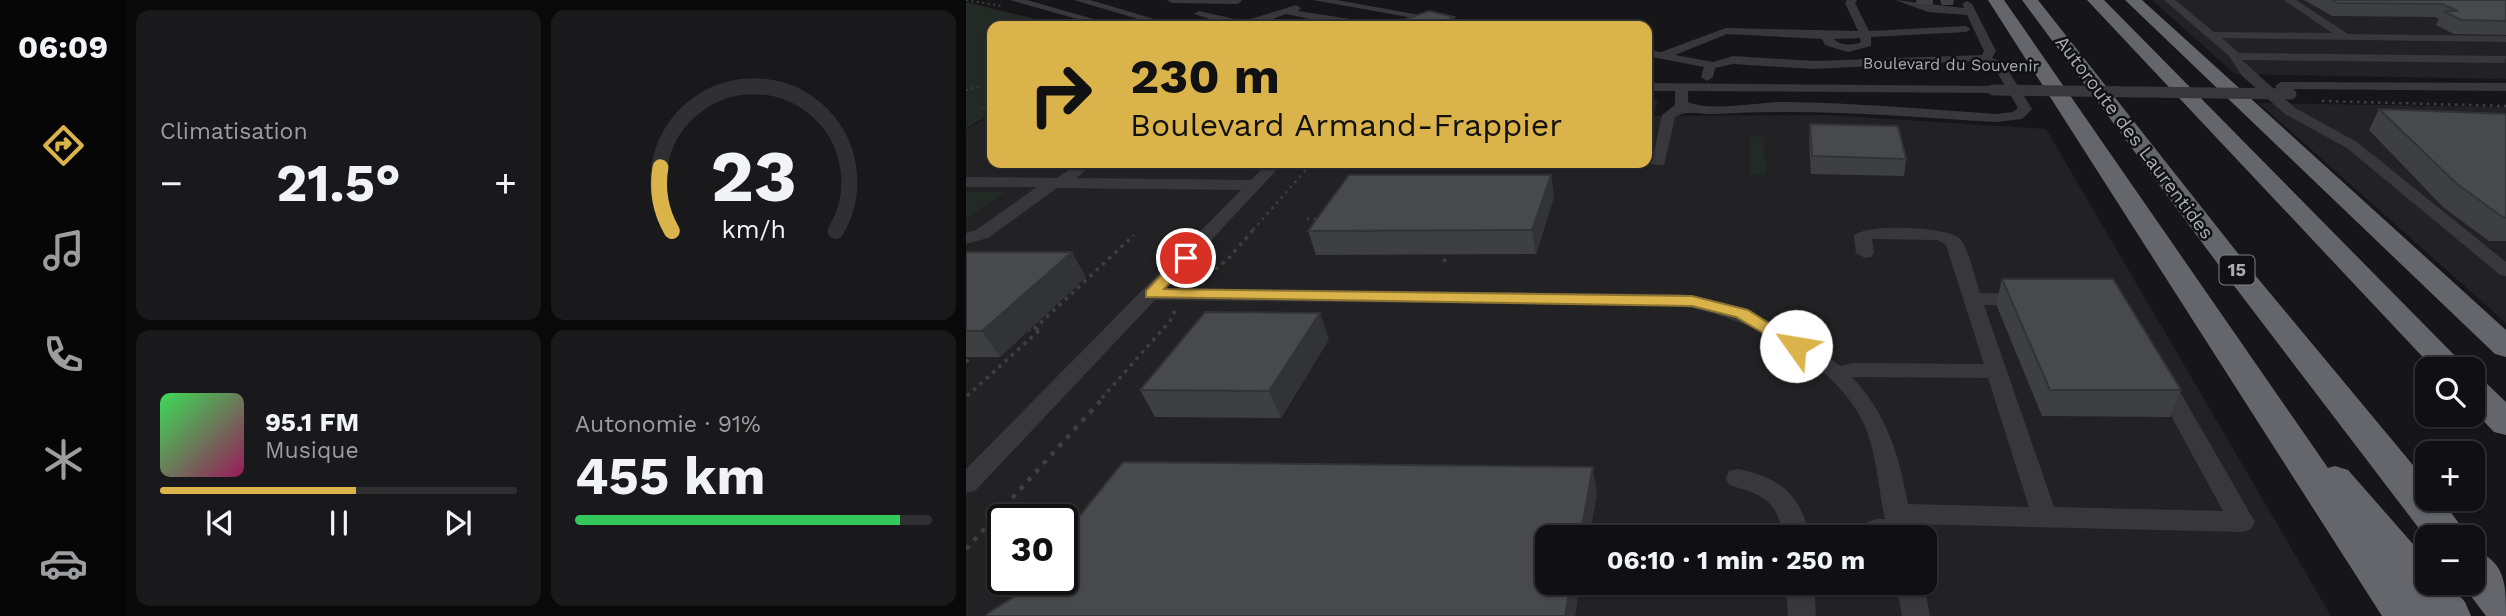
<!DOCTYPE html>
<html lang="fr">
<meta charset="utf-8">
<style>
body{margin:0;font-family:"Work Sans",sans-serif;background:#19191b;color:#f1f3f6;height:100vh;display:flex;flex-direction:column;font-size:26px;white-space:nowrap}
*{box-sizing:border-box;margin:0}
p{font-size:23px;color:#9c9d9f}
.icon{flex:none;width:38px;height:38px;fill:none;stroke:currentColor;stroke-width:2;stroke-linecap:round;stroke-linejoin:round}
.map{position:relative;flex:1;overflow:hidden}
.panel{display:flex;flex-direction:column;gap:10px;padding:10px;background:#09090a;width:840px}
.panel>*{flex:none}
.guide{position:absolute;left:21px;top:21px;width:665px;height:147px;border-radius:14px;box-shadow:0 2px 5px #0004,0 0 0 2px #303032;background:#dab34b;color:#111;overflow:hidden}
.controls{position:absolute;left:1449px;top:357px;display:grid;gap:14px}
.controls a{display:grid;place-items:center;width:70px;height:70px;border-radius:14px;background:#101012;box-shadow:0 2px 5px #0004,0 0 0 2px #303032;font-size:35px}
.speed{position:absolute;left:21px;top:504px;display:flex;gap:14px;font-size:35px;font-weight:700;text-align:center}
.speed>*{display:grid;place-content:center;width:91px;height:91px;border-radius:50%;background:#101012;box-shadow:0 2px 5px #0004,0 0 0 2px #303032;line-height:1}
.speed .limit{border:4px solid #111;border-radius:10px;background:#fff;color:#111}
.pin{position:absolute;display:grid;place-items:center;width:60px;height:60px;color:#fff;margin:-30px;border:4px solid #fff;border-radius:50%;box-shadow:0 2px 7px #0007}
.me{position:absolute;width:77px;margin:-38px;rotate:302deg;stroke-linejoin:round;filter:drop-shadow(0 0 5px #0008)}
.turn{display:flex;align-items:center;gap:24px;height:147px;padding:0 28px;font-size:32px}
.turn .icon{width:91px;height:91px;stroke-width:2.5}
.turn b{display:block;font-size:49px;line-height:60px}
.big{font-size:52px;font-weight:700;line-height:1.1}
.panel .card{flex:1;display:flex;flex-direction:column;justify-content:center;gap:10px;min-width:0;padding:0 24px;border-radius:14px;background:#19191b}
.panel .dial{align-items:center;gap:0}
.dial svg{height:182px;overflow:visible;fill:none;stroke:#303032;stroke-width:7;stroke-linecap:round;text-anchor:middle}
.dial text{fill:#f1f3f6;stroke:none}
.song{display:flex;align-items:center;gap:21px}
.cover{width:84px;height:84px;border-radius:10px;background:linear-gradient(135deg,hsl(130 70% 55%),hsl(330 70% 35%))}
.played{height:7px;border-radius:4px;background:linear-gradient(90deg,#dab34b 55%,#303032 55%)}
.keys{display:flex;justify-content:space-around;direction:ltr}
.heat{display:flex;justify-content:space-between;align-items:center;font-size:38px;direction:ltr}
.charge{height:10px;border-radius:5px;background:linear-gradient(90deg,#34c759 91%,#303032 0)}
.panel .tiles{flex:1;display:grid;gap:10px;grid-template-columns:repeat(2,1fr)}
.trip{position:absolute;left:569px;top:525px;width:402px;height:70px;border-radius:14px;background:#101012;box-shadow:0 2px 5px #0004,0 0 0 2px #303032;font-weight:700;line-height:70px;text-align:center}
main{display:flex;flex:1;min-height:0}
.dock{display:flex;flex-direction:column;width:126px;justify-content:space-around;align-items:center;background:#060607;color:#9c9d9f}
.dock .icon{width:49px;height:49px}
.dock .on{color:#dab34b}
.dock b{font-size:32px;color:#f1f3f6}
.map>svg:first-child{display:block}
.built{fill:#222224;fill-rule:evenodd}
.green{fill:#232924}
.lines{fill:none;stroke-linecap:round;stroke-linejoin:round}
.path-far3{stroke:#3e3f43;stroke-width:2;stroke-dasharray:2 3.5;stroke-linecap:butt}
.path-far2{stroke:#3e3f43;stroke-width:2.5;stroke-dasharray:2.5 4.5;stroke-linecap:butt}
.path-far1{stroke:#3e3f43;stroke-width:3.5;stroke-dasharray:3.5 5;stroke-linecap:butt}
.path{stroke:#3e3f43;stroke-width:4.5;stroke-dasharray:4.5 7;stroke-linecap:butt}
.minor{fill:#38383c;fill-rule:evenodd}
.highway{fill:#64666c;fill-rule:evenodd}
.minor-bridge{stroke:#38383c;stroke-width:11}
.wall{fill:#3e3f41}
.shaded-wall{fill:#323335}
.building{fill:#48494c;stroke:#323335;stroke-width:2}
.route{fill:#dab34b;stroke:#8e7431;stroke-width:2}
.labels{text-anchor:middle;stroke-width:5;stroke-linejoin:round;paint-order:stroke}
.far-street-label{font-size:16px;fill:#aaadb6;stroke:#111113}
.shield{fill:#111113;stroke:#7c7e85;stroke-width:2}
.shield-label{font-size:18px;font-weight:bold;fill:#aaadb6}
.street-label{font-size:19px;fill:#aaadb6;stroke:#111113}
</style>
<main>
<nav class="dock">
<b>06:09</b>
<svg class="icon on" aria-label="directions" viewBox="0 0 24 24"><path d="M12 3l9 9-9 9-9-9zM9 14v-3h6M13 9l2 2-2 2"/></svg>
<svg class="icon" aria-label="music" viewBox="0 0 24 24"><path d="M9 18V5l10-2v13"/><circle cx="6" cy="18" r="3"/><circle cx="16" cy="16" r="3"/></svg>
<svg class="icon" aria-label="phone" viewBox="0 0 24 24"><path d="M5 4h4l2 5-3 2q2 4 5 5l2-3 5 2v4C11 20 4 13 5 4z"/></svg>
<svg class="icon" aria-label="climate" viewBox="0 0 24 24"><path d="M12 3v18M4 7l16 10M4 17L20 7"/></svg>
<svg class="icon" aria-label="car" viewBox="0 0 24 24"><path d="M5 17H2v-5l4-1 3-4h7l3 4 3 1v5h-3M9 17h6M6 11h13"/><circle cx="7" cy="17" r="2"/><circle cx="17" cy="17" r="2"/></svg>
</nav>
<section class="panel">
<div class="tiles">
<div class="card"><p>Climatisation</p>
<div class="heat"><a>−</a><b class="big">21.5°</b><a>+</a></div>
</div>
<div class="card dial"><svg viewBox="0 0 100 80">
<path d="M14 69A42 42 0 1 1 86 69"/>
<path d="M14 69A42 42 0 0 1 9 41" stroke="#dab34b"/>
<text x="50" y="56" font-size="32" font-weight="700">23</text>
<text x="50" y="72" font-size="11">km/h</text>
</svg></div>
<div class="card">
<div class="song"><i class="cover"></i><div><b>95.1 FM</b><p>Musique</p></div></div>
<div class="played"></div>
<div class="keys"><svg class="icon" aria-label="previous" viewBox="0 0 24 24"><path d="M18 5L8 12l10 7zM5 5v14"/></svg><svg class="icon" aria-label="pause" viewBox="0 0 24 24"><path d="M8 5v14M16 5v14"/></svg><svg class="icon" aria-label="next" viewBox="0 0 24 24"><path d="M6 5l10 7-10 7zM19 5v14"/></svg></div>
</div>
<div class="card"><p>Autonomie · 91%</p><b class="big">455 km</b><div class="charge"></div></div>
</div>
</section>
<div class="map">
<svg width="1540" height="616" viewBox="0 0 1540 616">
<rect width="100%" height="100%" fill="#161618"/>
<!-- built -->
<g class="built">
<path d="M1186 0H1540V79L1269 74Z"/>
<path d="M681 99H692L688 116 862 115 1080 129 1365 616H0V219L38 192 0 191V129L26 115V163H681ZM37 520H96V579H37ZM581 537H959V583H581Z"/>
<path d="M1293 103 1540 107V323Z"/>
</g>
<!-- green -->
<g class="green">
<path d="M0 2 98 26H26V114L0 128Z"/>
<path d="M792 136 798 139 800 175 784 174 785 137Z"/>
<path d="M0 191 39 192 0 219Z"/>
</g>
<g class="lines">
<!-- path-far3 -->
<g class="path-far3">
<path d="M0 0 36 6"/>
<path d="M0 90 14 86"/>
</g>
<!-- path-far2 -->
<g class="path-far2">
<path d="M1356 101 1540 106"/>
<path d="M341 219H352"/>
<path d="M287 230 346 163"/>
</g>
<!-- path-far1 -->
<g class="path-far1">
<path d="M478 262 482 254"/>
<path d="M236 280 261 260 289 228"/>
<path d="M68 329 168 235"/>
<path d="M0 362 5 357"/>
<path d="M1 396 75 329 63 330"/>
<path d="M136 398 204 321 210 309"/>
</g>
<!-- path -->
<path class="path" d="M0 549 138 397"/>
<!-- minor -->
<g class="minor">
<path d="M44 0H61L152 26H136Z"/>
<path d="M108 0H124L212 26H196Z"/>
<path d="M201 0H275L276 1 271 4 206 3Z"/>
<path d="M347 0H370L515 26H492Z"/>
<path d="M881 0H891L889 3 903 31 1000 26 1005 29 1000 32 905 37V46L882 52 859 45 856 39 761 34 709 55 747 62 767 56 848 61 1016 55 1018 51 1001 15 962 12 929 0 998 8 996 4 1001 1 1006 4 1030 51 1026 58 1037 62 1066 109 1056 119 1030 122C937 116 844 108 750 114 735 115 723 109 709 117L698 165 676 164 681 163V157H687L696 115 709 105V91H681V83L1027 86 1031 87V93L722 91V102C744 112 792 102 819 102 889 103 960 109 1030 114L1047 112 1052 108 1028 67 1010 61 848 69 767 64 749 68 747 77 741 81 735 77 738 67 681 56V50L695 52 760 28 892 31 879 3ZM894 38 895 42C886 46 874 46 868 39Z"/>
<path d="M1198 0H1209L1248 32 1366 33 1318 0H1330L1382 34 1540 36V42L1256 38 1273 53 1540 56 1539 63 1276 60 1329 108 1391 142 1540 262V276L1534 275 1381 148 1319 114 1276 76 1263 56Z"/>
<path d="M330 5 335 8 332 11 430 26 373 25 320 14 288 26H266L228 14 233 11 278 21Z"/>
<path d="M1315 82 1540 83V91L1311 89 1309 86Z"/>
<path d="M113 163H129L110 178 285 180 302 163H317L200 289 713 294C773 303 827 327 874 366L887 363 1018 364 980 245 972 240 906 239 908 253 905 257 899 258 890 253 888 236C899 223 980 227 993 238 1002 245 1010 282 1014 293L1057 294 1067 300 1057 306 1018 305 1088 507 1257 511 1186 381 1189 376H1205L1289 522 1285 529 1276 532 945 524 948 537H879L883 529 910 519H919C912 488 911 454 898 424 869 361 778 315 713 306L189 300 9 491 0 493V469L275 190 91 188 22 238 0 244V233L10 230 71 187H0V177L91 178ZM886 377 1022 378 1063 507 942 504C933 455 921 414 886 377Z"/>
<path d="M772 469C812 476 837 496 843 537H817C811 499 797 495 763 485L760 478 763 471Z"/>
<path d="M820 583H848L850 616H822Z"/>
<path d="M930 583H958L964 616H936Z"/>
</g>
<!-- highway -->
<g class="highway">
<path d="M1022 0H1038L1362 468 1369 466 1382 470 1461 560V583H1482L1499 602 1505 616H1416Z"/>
<path d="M1056 0H1072L1289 275 1461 482V499H1475L1503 537 1461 539 1269 287Z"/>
<path d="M1121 0H1138L1502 369H1468Z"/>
<path d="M1159 0H1176L1540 330V357L1529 354Z"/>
<path d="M1507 379 1519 382 1540 402V435L1528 432 1507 410Z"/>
<path d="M1507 549C1540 562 1540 584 1540 616H1520L1495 583H1507Z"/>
</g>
<!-- minor-bridge -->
<path class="minor-bridge" d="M1027 90 1325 94"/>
</g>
<!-- wall -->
<g class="wall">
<path d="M950 0H967V5L951 4Z"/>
<path d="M974 0H988L987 5H976Z"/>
<path d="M1338 0H1540V35L1488 34 1470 25 1473 19 1469 17 1366 16Z"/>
<path d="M488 17 490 26H438L437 20Z"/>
<path d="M26 103V122L18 108Z"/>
<path d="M1413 109 1540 114V241H1523L1477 207 1403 130Z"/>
<path d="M844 124 940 159 938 176 845 174 843 141Z"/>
<path d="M588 197 570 254 350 255 342 231Z"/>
<path d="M0 252 120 277 34 357H0Z"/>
<path d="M1036 279 1215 390 1204 417 1076 416 1030 304Z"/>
<path d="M363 339 315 418 189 417 174 390Z"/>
</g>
<!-- shaded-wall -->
<g class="shaded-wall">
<path d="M488 17 490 26H468Z"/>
<path d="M585 175 588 197 570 254 566 230Z"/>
<path d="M106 252 120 277 34 357 16 331Z"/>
<path d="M354 313 363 339 315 418 303 391Z"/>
<path d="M627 467 631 495 623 537H614Z"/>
<path d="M605 583H615L609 616H599Z"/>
</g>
<!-- building -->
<g class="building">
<path d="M1367 0H1540V21L1495 20 1477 11H1492L1476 4 1371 3Z"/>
<path d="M463 11 488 17 468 26H462L437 20Z"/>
<path d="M26 103V108H18Z"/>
<path d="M1413 109 1540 114V218H1538L1491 184Z"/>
<path d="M844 124 932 126 940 159 846 156Z"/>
<path d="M383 175H585L566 230 342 231Z"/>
<path d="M0 252H106L16 331H0Z"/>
<path d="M1036 279H1147L1215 390H1084Z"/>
<path d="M239 312 354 313 303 391 174 390Z"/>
<path d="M157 462 627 467 614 537H581V583H605L599 616H20L21 614 52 594 63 579H96V538Z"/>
</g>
<!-- route -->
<path class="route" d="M220 254 227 258 198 289 726 296 782 310 839 346 836 349H824L770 317 726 306 180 297V291L214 255Z"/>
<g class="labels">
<!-- far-street labels -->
<g class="far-street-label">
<text transform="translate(985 64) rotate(1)" y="6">Boulevard du Souvenir</text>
</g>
<!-- shield labels -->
<rect class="shield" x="1253.5" y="255.5" width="35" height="29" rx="5"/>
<g class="shield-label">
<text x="1271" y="276">15</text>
</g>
<!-- street labels -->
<g class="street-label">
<text transform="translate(1169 137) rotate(53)" y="7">Autoroute des Laurentides</text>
</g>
</g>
</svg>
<div class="controls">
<a><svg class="icon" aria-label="search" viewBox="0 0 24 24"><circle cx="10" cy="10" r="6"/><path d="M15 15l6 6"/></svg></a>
<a>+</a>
<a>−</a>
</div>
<div class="speed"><div class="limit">30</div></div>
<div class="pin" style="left:220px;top:258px;background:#d93025"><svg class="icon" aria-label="arrive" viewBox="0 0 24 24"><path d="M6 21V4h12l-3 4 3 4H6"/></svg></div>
<svg class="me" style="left:830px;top:346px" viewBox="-20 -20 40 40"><circle r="19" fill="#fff"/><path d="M0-13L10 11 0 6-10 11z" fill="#dab34b"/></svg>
<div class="trip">06:10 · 1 min · 250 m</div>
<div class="guide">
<div class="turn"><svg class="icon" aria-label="right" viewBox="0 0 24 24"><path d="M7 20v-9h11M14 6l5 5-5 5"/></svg><div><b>230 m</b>Boulevard Armand-Frappier</div></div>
</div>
</div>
</main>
